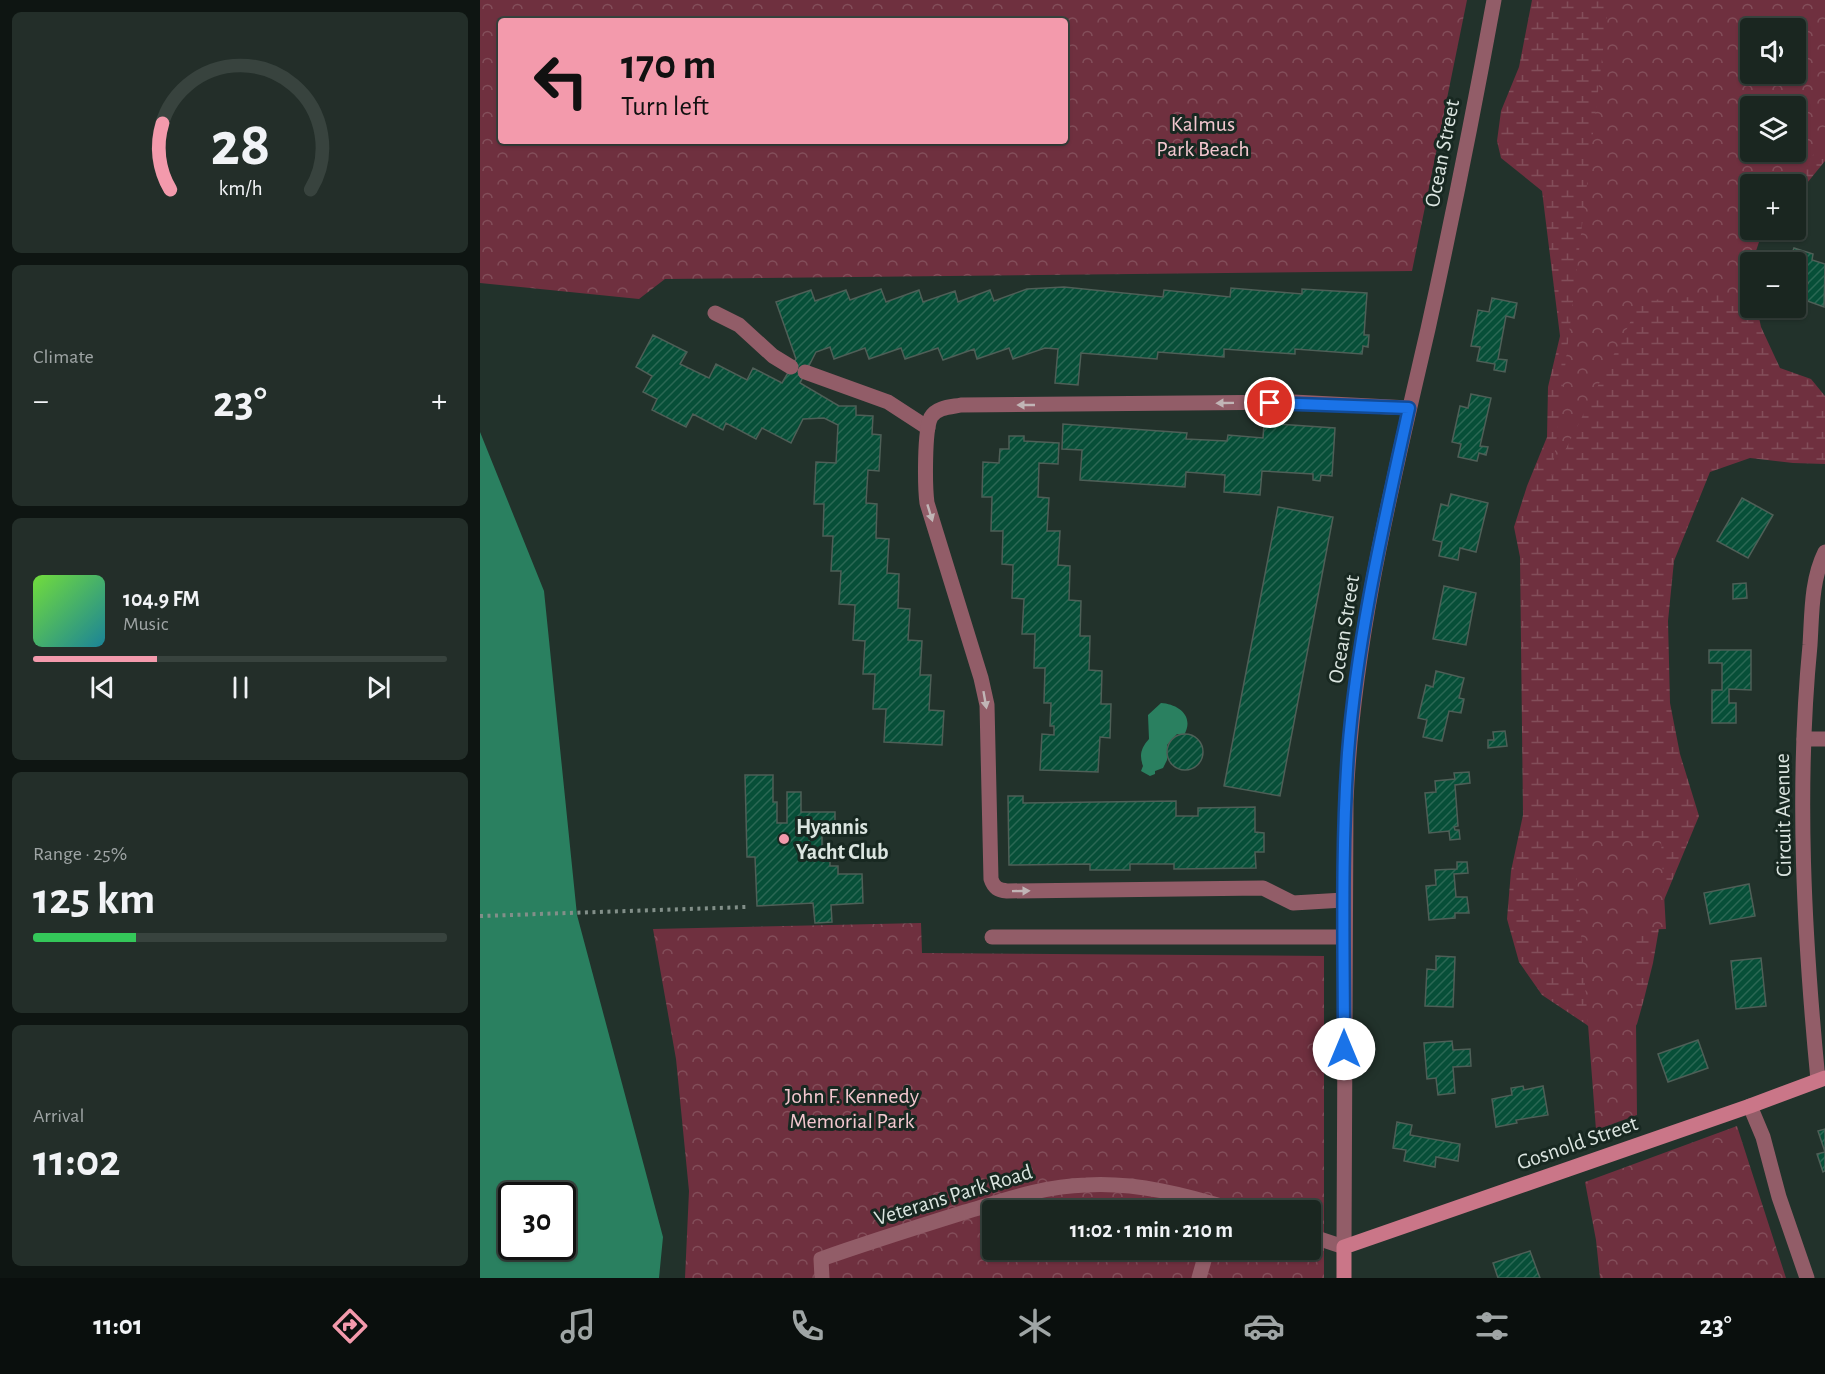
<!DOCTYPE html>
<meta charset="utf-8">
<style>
body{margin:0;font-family:"Alegreya Sans",sans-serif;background:#232e29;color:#f1f3f6;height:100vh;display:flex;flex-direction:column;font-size:22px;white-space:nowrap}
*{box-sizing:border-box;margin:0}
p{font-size:20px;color:#9fa5a5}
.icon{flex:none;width:33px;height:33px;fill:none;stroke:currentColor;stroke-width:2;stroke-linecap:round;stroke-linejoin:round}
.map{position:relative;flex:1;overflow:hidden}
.side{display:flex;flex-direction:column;gap:12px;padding:12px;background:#0e1512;width:480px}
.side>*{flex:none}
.top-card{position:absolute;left:18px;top:18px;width:570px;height:126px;border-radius:6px;box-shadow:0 2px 4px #0004,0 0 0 2px #38433e;background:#f39aac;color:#111;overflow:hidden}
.buttons{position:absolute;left:1260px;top:18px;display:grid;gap:12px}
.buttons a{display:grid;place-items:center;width:66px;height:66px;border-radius:6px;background:#1a2620;box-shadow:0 2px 4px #0004,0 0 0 2px #38433e;font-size:30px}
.speed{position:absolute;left:18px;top:1182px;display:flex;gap:12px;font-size:30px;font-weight:700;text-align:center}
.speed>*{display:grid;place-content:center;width:78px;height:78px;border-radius:50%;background:#1a2620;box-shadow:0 2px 4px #0004,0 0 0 2px #38433e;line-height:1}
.speed .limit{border:3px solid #111;border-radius:9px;background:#fff;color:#111}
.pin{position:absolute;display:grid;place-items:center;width:51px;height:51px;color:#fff;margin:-26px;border:3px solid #fff;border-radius:50%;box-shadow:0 2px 6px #0007}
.me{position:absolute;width:66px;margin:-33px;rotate:0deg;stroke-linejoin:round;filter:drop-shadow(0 0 4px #0008)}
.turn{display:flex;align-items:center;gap:21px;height:126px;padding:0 24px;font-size:27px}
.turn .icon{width:78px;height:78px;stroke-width:2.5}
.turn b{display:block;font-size:42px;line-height:51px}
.big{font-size:45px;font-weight:700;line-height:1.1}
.side .card{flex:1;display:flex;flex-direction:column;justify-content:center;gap:9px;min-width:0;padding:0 21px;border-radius:9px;background:#232e29}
.side .dial{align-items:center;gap:0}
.dial svg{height:156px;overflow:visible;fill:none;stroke:#38433e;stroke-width:7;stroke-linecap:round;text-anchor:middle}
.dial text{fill:#f1f3f6;stroke:none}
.song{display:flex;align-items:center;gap:18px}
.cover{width:72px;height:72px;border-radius:9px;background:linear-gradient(135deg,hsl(100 70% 55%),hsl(190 70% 35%))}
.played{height:6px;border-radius:3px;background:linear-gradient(90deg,#f39aac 30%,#38433e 30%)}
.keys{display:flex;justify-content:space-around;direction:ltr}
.heat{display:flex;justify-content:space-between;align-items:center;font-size:33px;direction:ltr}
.charge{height:9px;border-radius:4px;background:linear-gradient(90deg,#34c759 25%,#38433e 0)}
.trip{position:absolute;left:502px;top:1200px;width:339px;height:60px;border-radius:6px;background:#1a2620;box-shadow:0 2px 4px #0004,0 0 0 2px #38433e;font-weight:700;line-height:60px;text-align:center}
.menu{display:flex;height:96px;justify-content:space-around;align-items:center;background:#0a0f0d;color:#9fa5a5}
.menu .icon{width:42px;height:42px}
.menu .current{color:#f39aac}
.menu b{font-size:27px;color:#f1f3f6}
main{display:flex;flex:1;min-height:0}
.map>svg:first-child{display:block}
.wetland{fill:url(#wetland-marsh);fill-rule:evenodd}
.park{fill:url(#park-crowns);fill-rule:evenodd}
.water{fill:#2a8060;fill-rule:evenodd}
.building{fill:url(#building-hatch);stroke:#4e5f57;stroke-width:1.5}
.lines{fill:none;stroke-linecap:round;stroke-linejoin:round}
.path{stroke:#828f89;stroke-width:4;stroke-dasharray:3 4.5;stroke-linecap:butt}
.lane{stroke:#925d68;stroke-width:15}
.street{stroke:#925d68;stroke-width:15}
.secondary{stroke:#ca7688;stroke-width:15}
.oneway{fill:#c1b5b6}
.route-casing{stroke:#114b97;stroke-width:15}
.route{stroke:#1a73e8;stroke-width:10}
.poi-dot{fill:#f39aac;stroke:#182821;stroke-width:2}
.labels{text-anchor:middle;stroke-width:6;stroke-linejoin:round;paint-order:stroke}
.park-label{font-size:22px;fill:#f3c7cf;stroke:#182821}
.street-label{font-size:22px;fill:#dbe5e0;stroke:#182821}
.poi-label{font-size:22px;font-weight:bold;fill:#dbe5e0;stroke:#182821;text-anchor:start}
</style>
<main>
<section class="side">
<div class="card dial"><svg viewBox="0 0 100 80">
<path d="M14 69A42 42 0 1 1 86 69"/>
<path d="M14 69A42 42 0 0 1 10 35" stroke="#f39aac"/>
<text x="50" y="56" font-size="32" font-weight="700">28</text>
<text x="50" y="72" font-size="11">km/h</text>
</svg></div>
<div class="card"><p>Climate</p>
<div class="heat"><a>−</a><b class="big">23°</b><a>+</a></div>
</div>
<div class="card">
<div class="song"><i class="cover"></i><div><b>104.9 FM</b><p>Music</p></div></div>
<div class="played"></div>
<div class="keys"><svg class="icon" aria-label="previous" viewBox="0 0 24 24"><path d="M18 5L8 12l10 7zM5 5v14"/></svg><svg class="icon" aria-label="pause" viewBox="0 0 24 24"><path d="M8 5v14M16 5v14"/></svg><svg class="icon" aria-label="next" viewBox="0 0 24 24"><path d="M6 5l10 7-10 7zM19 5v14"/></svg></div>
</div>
<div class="card"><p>Range · 25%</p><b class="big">125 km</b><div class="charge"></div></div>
<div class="card"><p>Arrival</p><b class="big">11:02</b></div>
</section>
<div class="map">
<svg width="1345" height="1278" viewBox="0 0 1345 1278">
<defs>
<pattern id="wetland-marsh" width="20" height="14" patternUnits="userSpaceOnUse" patternTransform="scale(1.5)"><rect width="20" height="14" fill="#6f303f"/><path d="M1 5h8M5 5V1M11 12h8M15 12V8" fill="none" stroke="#834e5a"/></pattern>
<pattern id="park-crowns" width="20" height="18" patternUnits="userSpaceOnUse" patternTransform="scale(1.5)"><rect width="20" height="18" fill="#6f303f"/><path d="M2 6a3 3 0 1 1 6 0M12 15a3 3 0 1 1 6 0" fill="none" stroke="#834e5a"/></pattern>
<pattern id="building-hatch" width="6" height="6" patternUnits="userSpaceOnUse" patternTransform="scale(1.5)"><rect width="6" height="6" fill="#074f38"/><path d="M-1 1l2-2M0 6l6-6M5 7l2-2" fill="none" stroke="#2b6854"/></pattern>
</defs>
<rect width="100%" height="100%" fill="#22322b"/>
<!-- wetland -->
<path class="wetland" d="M1052 0H1345V161L1323 188 1316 193V184H1270V308H1277L1281 327 1300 368 1331 379 1345 396V464L1313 463 1270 458 1230 472 1194 561 1188 621 1190 703 1200 754 1219 816 1184 900 1173 963 1164 999 1157 1024 1144 1043 1110 1027 1062 995 1039 962 1027 919 1031 871 1043 815 1040 557 1034 527 1047 486 1067 437 1068 387 1080 336 1062 191 1021 158 1017 141 1021 111 1039 67ZM1270 28H1316V74H1270ZM1270 106H1316V152H1270Z"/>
<!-- park -->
<g class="park">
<path d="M0 0H987L932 271 185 279 159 299 0 283ZM21 21H585V141H21Z"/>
<path d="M1129 0H1345V145L1312 173 1303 184H1270V230H1283L1262 293 1172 300 1162 299 1072 476ZM1316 28V74H1270V28ZM1316 106V152H1270V106Z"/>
<path d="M1094 840 1181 841 1186 929 1155 930 1157 1115 1116 1130Z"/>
<path d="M441 923 442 953 844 956V1278H205L209 1191 196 1059 173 929ZM513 1210H831V1250H513Z"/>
<path d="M1257 1126 1306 1278H1120L1116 1240 1105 1182Z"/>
</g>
<!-- water -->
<g class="water">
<path d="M0 432 64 591 97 915 183 1237 179 1278H0ZM32 1196H82V1246H32Z"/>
<path d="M681 703C698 704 715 716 704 735L697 734 687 745V760L683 768 675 771V774L670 776 661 771 663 766C659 755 661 748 669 739L668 715Z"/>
</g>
<!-- building -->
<g class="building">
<path d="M1314 248 1333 254 1332 260 1345 264 1344 307 1322 299 1328 283 1316 279V262H1309Z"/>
<path d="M584 287 683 297 684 290 750 297 751 288 822 294V289L887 293 884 335H889L888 347 883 346 882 354 815 349V354L744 349V357L678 352 677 359 601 353 598 385 575 383 578 349 565 348 533 359 529 348 497 359 494 349 463 360 458 348 425 359 421 348 389 359 385 348 354 359 350 347 336 352 320 383 359 406H376V415L393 416 392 434 401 435 399 471 388 470 386 503 397 504 396 538 409 539 407 573 419 574 418 608 430 609 428 640 442 641 440 675H451L449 710 464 711 462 745 404 742 406 709H393L395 674H383L385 641 373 640 375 605 359 604 361 571H351L353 536H343L344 504H334L336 462 356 463 358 425 344 418 323 419 311 443 282 428 276 439 246 423 243 430 213 414 206 427 172 410 177 399 163 392 172 376 156 367 173 335 207 352 200 364 229 378 236 364 267 380 273 368 302 383 316 359 296 302 331 290 335 301 366 290 370 300 401 289 406 302 439 290 443 302 475 291 478 302 510 290 514 301 547 289Z"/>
<path d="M1012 298 1037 303 1034 318 1026 316 1018 359 1027 360 1025 372 1014 370 1015 364 997 361 1000 347 991 346 998 310 1009 312Z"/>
<path d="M991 394 1011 398 1000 446 1008 447 1006 455 999 453 997 461 978 457 981 444 972 442 980 406 988 408Z"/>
<path d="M784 423 855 428 852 476 841 475 840 481 833 480V474L782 471 780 495 744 492 745 475 706 472 705 487 600 480 602 450 582 449 583 424 707 433 706 439 747 441 748 435 783 438Z"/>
<path d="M529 436H544V441L579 443 578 464 559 463 558 497 569 498 567 531H580L578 565 590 566 589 600 601 601 600 636H610L609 670 622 671 621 704H631L630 738 620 737 618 772 560 770 562 734 574 735V726H570L571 703H564L565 668H554L555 634H542L544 599 532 598 533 565 522 564 523 531H511L512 497H502L503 462 519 463 520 449H529Z"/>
<path d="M971 494 1008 503 996 552 980 548 978 560 959 556 962 542 953 540 961 504 968 506Z"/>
<path d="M1262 498 1293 515 1268 558 1237 541Z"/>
<path d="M798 507 853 517 800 796 744 786Z"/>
<path d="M1266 583 1267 598 1253 599V584Z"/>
<path d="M964 586 996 593 986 645 953 639Z"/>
<path d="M1229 650H1271V690L1249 689V703H1256V723H1232V690H1242V663H1229Z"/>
<path d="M956 671 984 678 979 698 984 699 981 713 969 711 962 741 943 737 947 720 938 718 946 685 953 687Z"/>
<path d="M1025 731 1027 746 1008 748V740H1014L1013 732Z"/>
<circle cx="705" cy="752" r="18"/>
<path d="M989 772 990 783 975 785 978 826 974 827 975 830H979L980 839 970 840 969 831 949 833 945 793 956 792 955 781 975 779 974 773Z"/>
<path d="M265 775H293V802H297V823H307V792H321V812H355V823H342V854H350V866H358V874H382L383 903 351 905 352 922 335 923 333 903 277 906 275 857H267Z"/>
<path d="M528 796H543V803L696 801V816H718V808L775 807V832L784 833V852H775L776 868 694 869V864H650V870H610V864L529 865Z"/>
<path d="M977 862H987L988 873 974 874 976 897H987L989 913H975V918L949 920 946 886 956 885 955 870 977 869Z"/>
<path d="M1269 884 1275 916 1230 924 1224 893Z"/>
<path d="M956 956 975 957 973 1007 945 1006 947 969 956 970Z"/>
<path d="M1281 958 1286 1006 1256 1009 1251 961Z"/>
<path d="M1218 1040 1228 1068 1188 1082 1178 1054Z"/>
<path d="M972 1041 973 1050 990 1049 991 1066 973 1067 975 1093 958 1095 956 1078 947 1079 944 1043Z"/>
<path d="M1043 1086 1044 1090 1063 1086 1068 1115 1036 1120 1037 1123 1016 1127 1012 1099 1032 1095 1031 1088Z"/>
<path d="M917 1122 932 1125 930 1135 980 1144 978 1161 956 1157 955 1167 924 1161 926 1150 913 1148Z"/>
<path d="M1345 1129V1171L1343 1172 1337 1154 1345 1152 1338 1131Z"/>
<path d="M1050 1251 1060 1278H1018L1013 1263Z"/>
</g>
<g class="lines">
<!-- path -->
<path class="path" d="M0 916 266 907"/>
<!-- lane -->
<g class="lane">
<path d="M235 313 259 325 293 356 311 367"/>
<path d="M325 372 408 402 448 428"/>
<path d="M864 900 813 903 783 888 527 891C518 890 514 888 511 879L507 705 501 678 447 503C445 488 444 430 451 417 457 407 471 407 481 405L813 402 929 408"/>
<path d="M512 937H864"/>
<path d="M831 1236 864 1247"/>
<path d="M342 1278 341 1259C389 1242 437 1227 485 1212 525 1200 564 1186 606 1185 656 1182 707 1195 754 1210"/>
<path d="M719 1278 727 1250"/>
</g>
<!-- street -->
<g class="street">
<path d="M1324 739H1345"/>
<path d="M1338 1080C1324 936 1316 789 1330 645 1332 614 1331 580 1345 552"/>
<path d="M1270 1106 1283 1137 1299 1197 1327 1278"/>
<path d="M864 1247 866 801C873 641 912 485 948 329 972 220 994 110 1014 0"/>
</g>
<!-- secondary -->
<path class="secondary" d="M864 1278V1247L1270 1106 1345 1078"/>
</g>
<!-- one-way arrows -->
<defs><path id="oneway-solid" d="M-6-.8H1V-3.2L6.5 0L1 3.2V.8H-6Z" transform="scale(1.5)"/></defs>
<g class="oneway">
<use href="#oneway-solid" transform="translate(745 403) rotate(179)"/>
<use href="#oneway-solid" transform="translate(546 405) rotate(180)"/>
<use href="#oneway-solid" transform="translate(450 513) rotate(73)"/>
<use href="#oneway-solid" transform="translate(505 700) rotate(80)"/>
<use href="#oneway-solid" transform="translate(541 891) rotate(-1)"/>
</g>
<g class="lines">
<!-- route casing -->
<g class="route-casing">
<path id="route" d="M790 403 929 408C904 522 877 637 868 753 861 851 864 951 864 1049"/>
</g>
<!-- route -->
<use href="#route" class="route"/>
</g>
<!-- markers -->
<circle class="poi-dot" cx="304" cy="839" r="6"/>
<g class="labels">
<!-- park labels -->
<g class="park-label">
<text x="723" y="131">Kalmus<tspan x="723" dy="25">Park Beach</tspan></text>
<text x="372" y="1103">John F. Kennedy<tspan x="372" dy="25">Memorial Park</tspan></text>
</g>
<!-- street labels -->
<g class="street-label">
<text transform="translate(961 153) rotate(-79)" y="8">Ocean Street</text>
<text transform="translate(863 629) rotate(-81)" y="8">Ocean Street</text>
<text transform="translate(1302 815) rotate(-91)" y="8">Circuit Avenue</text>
<text transform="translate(1097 1142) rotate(-19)" y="8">Gosnold Street</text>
<text transform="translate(473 1194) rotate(-17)" y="8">Veterans Park Road</text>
</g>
<!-- poi labels -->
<g class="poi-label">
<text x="316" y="834">Hyannis<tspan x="316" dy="25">Yacht Club</tspan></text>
</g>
</g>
</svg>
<div class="buttons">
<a><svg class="icon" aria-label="sound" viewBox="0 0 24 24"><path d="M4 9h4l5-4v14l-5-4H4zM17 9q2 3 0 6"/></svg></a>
<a><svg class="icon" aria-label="layers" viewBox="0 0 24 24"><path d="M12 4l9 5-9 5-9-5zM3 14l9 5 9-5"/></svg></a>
<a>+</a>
<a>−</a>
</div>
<div class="speed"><div class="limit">30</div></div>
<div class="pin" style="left:790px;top:403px;background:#d93025"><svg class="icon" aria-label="arrive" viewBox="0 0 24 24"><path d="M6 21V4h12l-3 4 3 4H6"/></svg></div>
<svg class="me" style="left:864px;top:1049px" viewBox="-20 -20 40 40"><circle r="19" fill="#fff"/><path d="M0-13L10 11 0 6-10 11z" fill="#1a73e8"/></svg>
<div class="trip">11:02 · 1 min · 210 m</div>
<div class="top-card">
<div class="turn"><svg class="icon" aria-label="left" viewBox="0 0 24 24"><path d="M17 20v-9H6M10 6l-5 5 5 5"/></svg><div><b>170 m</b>Turn left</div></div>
</div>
</div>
</main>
<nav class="menu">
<b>11:01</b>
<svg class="icon current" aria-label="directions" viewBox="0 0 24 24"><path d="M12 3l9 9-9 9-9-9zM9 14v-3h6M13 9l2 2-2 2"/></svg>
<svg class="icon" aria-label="music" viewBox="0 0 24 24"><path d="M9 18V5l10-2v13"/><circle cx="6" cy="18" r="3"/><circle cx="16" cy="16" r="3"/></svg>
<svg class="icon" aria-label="phone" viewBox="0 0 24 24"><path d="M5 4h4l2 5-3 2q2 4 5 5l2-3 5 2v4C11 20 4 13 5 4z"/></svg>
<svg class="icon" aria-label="climate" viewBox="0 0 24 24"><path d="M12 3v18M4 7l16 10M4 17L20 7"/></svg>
<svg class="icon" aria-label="car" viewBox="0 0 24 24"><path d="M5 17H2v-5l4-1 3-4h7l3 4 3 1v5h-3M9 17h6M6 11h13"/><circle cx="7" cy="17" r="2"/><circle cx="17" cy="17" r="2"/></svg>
<svg class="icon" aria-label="filters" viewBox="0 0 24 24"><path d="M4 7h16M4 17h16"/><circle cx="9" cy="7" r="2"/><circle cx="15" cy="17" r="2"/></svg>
<b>23°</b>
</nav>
